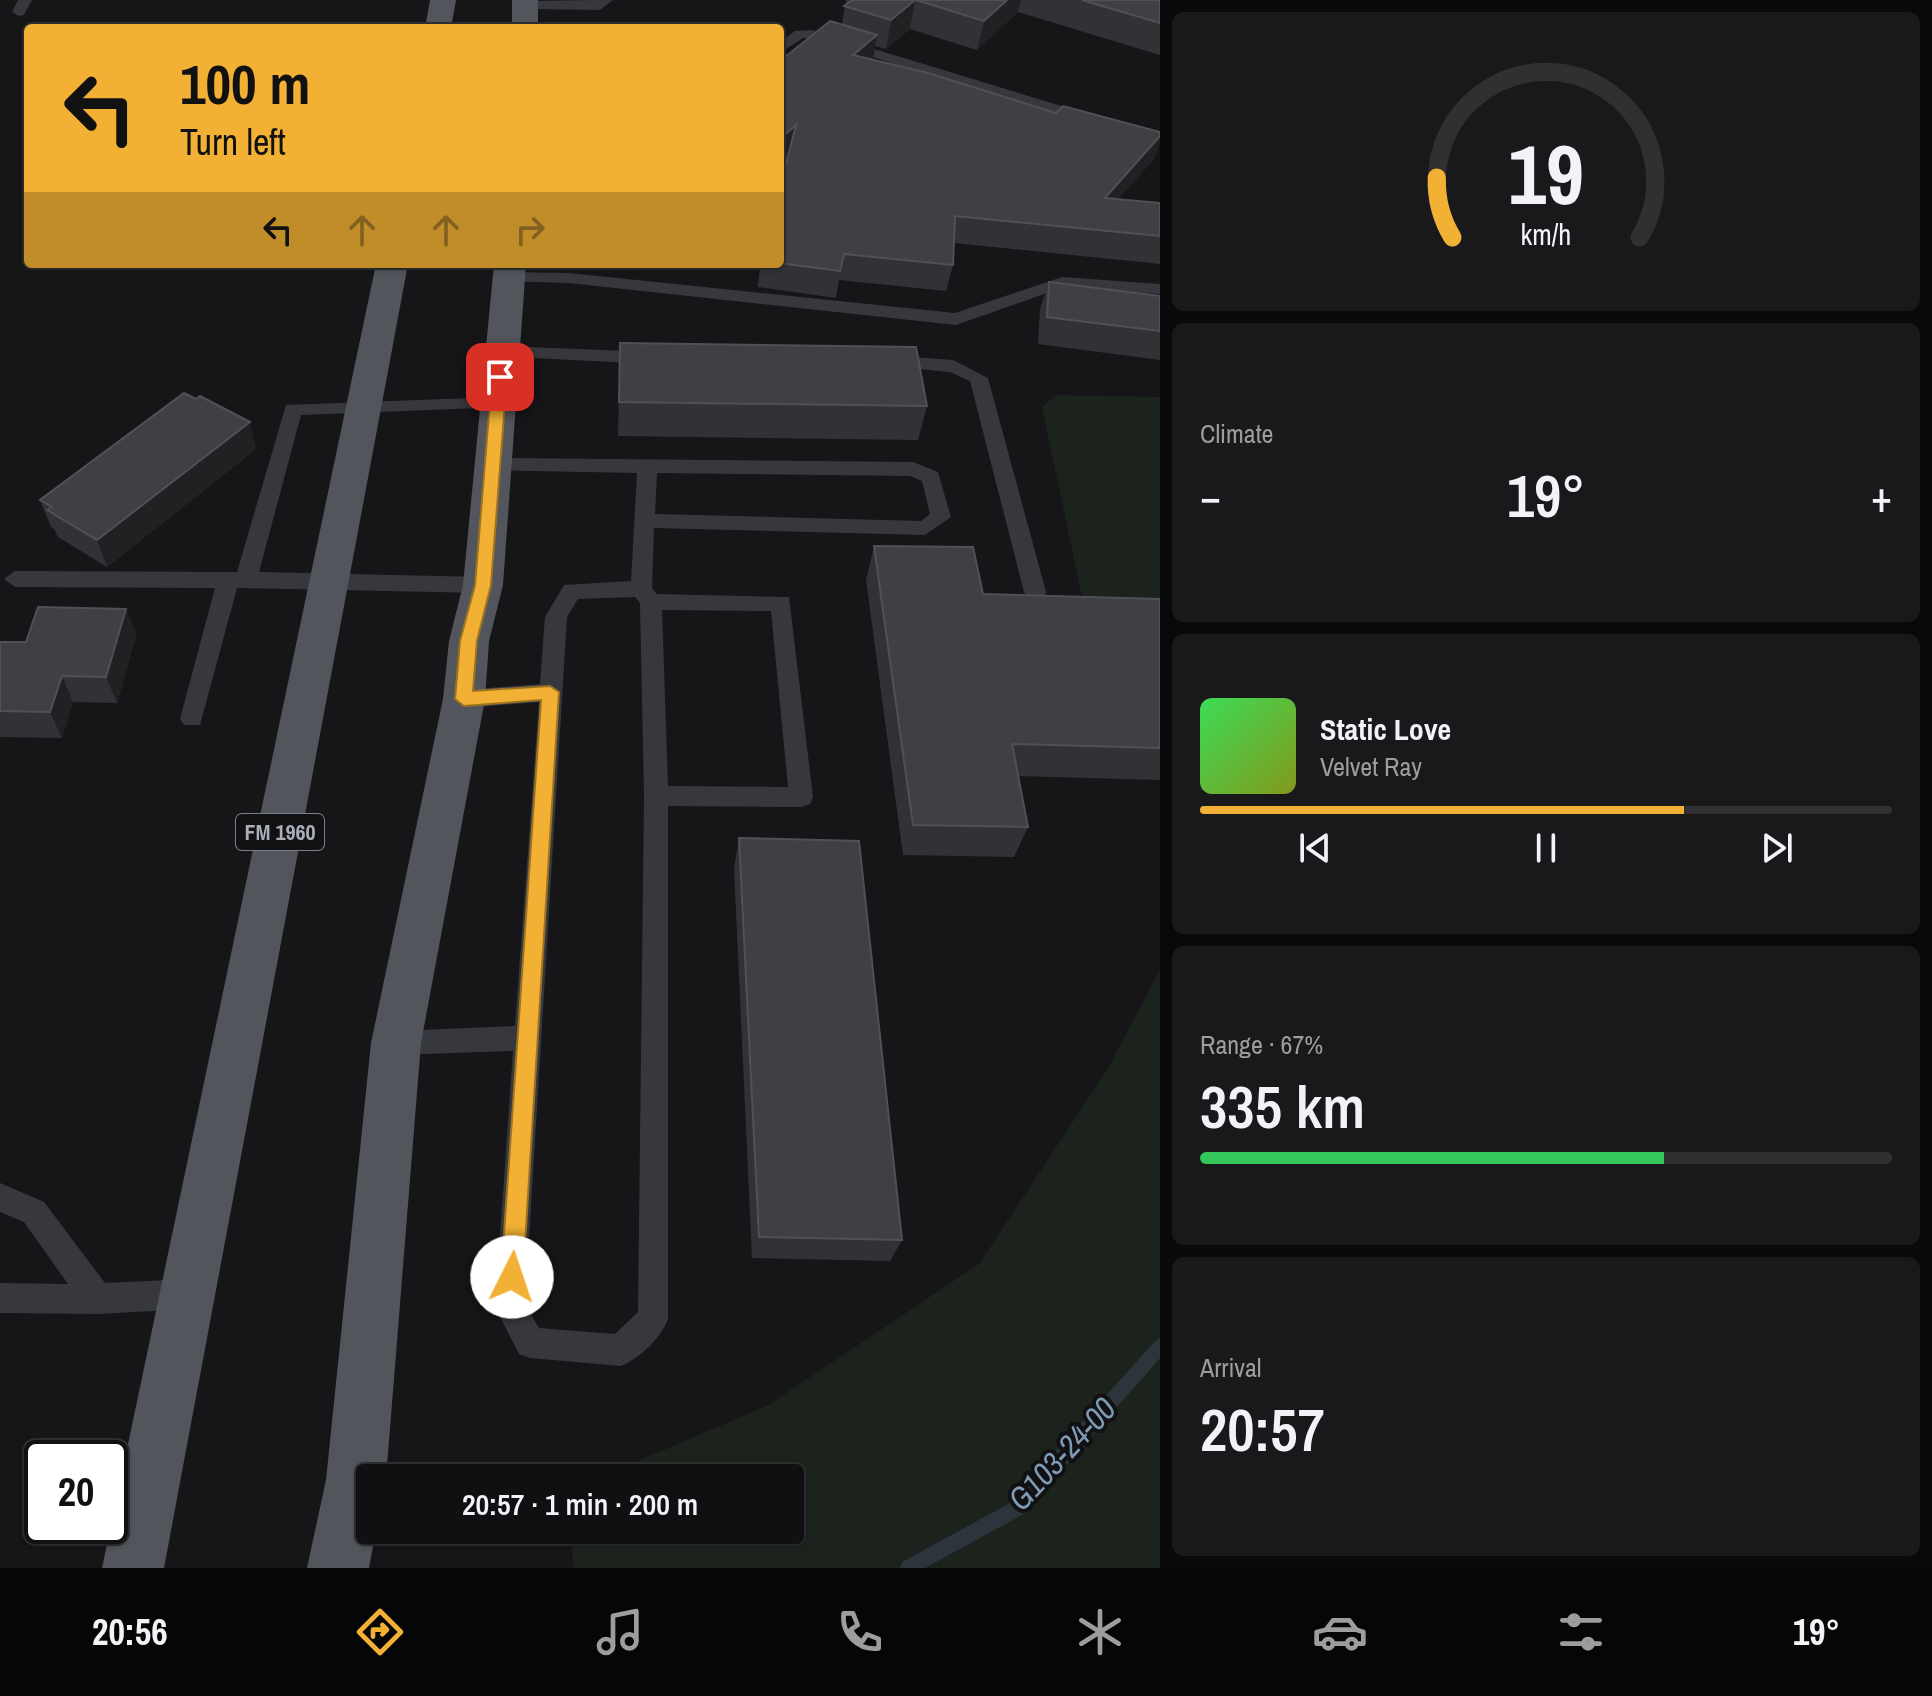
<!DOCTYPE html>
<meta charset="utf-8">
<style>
body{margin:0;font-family:"Archivo Narrow",sans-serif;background:#19191b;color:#f1f3f6;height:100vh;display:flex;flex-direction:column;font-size:30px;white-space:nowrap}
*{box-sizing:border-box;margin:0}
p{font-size:26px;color:#9c9d9f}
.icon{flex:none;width:44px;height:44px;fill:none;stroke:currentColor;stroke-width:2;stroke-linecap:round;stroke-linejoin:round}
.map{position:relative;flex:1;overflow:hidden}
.panel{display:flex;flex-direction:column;gap:12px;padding:12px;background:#09090a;width:772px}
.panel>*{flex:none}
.banner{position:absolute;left:24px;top:24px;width:760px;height:244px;border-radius:8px;box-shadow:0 2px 6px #0004,0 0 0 2px #303032;background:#f2b134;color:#111;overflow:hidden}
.speed{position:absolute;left:24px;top:1440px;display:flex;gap:16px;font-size:40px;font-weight:700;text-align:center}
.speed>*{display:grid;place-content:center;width:104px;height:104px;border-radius:50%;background:#101012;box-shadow:0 2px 6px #0004,0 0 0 2px #303032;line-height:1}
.speed .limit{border:4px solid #111;border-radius:12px;background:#fff;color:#111}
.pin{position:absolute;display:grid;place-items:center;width:68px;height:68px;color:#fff;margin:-34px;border-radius:16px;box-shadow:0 4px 12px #0006}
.me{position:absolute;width:88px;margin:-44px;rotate:4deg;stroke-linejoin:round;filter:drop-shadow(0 0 6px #0008)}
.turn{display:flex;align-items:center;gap:28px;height:168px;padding:0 24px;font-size:36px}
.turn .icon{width:104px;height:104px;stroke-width:2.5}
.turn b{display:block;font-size:56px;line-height:68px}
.lanes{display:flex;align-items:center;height:76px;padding:0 24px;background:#0003;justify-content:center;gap:40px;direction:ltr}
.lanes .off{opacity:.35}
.big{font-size:60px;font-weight:600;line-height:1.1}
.panel .card{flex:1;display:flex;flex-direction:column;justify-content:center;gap:12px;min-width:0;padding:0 28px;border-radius:12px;background:#19191b}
.panel .dial{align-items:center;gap:0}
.dial svg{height:208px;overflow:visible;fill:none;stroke:#303032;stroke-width:7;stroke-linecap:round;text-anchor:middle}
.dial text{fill:#f1f3f6;stroke:none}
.song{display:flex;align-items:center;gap:24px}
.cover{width:96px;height:96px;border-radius:12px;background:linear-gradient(135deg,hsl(130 70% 55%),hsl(70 70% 35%))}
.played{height:8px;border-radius:4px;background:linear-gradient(90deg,#f2b134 70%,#303032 70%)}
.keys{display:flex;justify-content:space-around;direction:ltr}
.heat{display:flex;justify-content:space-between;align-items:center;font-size:44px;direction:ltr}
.charge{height:12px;border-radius:6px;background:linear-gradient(90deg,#34c759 67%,#303032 0)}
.trip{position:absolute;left:356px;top:1464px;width:448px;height:80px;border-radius:8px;background:#101012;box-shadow:0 2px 6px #0004,0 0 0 2px #303032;font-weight:600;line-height:80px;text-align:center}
.tabs{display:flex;height:128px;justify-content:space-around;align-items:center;background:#060607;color:#9c9d9f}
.tabs .icon{width:56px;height:56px}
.tabs .current{color:#f2b134}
.tabs b{font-size:36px;color:#f1f3f6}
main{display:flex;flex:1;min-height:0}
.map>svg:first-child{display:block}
.green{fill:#1c231d}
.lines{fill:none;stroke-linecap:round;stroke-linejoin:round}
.stream{fill:#2c353c;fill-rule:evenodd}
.service{fill:#37383d;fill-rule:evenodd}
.primary{fill:#53555c;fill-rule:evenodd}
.wall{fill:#323236}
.shaded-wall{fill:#212124}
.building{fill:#3f3f44;stroke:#4f5156;stroke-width:2}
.route{fill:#f2b134;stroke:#9d7322;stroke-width:2}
.labels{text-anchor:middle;stroke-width:8;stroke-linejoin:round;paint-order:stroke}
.shield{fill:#111113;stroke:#7b7e86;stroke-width:2}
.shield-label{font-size:22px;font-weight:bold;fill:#a8adb8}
.near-water-label{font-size:32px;font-style:italic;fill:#7f9bb3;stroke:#111113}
</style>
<main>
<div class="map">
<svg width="1160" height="1568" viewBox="0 0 1160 1568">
<rect width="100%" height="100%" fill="#161618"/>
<!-- green -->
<g class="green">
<path d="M1056 395 1160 397V628L1088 625 1042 407Z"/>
<path d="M1160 970V1568H574L569 1530H790V1478H598L767 1406 979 1264 1107 1070Z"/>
</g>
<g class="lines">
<!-- stream -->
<path class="stream" d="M1160 1338V1358L1022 1515 925 1568H900L902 1562 1010 1503 1155 1341Z"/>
<!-- service -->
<g class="service">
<path d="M18 0H32L24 15 19 16 12 12Z"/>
<path d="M598 0H613L600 10 525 9 518 5 525 1Z"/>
<path d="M812 30 1094 116 1096 119 1082 122 811 38H803L780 53V42L795 31Z"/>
<path d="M508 272 569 273 955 313 1062 277 1160 284V294L1064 287 956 325 569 283 502 281V273Z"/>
<path d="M502 346 653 352 662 358 653 364 495 356 493 352Z"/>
<path d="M886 355 953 360 988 378 1046 592 1043 598H1027L1024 592 970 381 950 372 879 365 877 361Z"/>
<path d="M497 397 504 399 507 403 504 407 301 415 259 572 483 577 494 585 483 593 237 588 200 725H184L180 719 215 588 15 587 4 579 15 571 237 572 286 405Z"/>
<path d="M495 458 913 462 938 472 951 517 925 535 654 528 652 588 657 594 789 597 813 797 810 804 801 807 668 806V1319C661 1338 640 1358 621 1366L530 1358 519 1354 495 1307 513 1051 396 1055 386 1052 382 1043 386 1034 396 1031 515 1026 539 702 464 708 456 705 453 699 456 693 464 690 540 684 545 617 564 585 631 581 637 473 488 470 485 465ZM657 473 910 476 922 481 930 514 921 521 655 514ZM635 597 640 603 644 796 638 1312 615 1334 539 1328 525 1304 567 617 578 599ZM662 610 771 611 788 787 668 786Z"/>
<path d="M0 1183 44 1202 105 1283 189 1279 200 1283 204 1294 200 1305 189 1309 98 1314 0 1313V1283L68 1284 24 1222 0 1212Z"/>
</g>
<!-- primary -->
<g class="primary">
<path d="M430 0H456L451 28H425Z"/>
<rect x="512" y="0" width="26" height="28"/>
<path d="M376 264H408L164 1568H102Z"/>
<path d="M494 264H526L503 585 489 641 485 699 421 1043 386 1478H370V1530H376L369 1568H307L326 1480 371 1043 443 699 449 641 463 585Z"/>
</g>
</g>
<!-- wall -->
<g class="wall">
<path d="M846 0H1160V55L1018 12 977 50 910 29 886 49 875 46 873 60 1056 113 1160 136V141L1154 159 1118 199 1160 203V264L954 243 953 265 946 291 839 280 836 298 758 287 760 264H780L788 155 842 24Z"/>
<path d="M1049 282 1160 296V360L1038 344 1040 309Z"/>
<path d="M620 343 927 406 918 440 618 436Z"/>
<path d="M256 449 107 567 58 537 54 529 51 527 40 500Z"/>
<path d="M874 546 983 594 1160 599V780L1018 776 1028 827 1014 857 903 855 866 580Z"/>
<path d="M126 609 136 635 117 703 73 702 62 738 0 737V642H26Z"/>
<path d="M739 838 902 1240 890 1261 752 1258 734 868Z"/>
</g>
<!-- shaded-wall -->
<g class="shaded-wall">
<path d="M915 0 910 29 886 49 891 20Z"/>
<path d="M1007 0H1021L1018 12 977 50 984 21Z"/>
<path d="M877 35 873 60 853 55Z"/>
<path d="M796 125 793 151 780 162V139Z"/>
<path d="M1160 136V141L1154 159 1096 224 1105 198Z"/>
<path d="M250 422 256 449 107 567 97 540Z"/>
<path d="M126 609 136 635 117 703 106 677Z"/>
<path d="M62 676 73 702 62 738 50 712Z"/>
</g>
<!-- building -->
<g class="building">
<path d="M852 0H915L891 20 844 6Z"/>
<path d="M916 0H1007L984 21Z"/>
<path d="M1082 0H1160V23Z"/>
<path d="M830 21 877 35 853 55 928 73 1056 113 1063 106 1160 132V136L1105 198 1160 203V236L955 216 953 265 844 254 840 271 780 263V187L796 125 780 139V61Z"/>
<path d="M1049 282 1160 296V331L1047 317Z"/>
<path d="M620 343 916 347 927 406 619 402Z"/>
<path d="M184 393 196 399 200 396 250 422 97 540 47 510 52 507 40 500Z"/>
<path d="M874 546 973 547 983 594 1160 599V748L1012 744 1028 827 913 825Z"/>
<path d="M38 607 126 609 106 677 62 676 50 712 0 711V642H26Z"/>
<path d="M739 838 859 841 902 1240 759 1237Z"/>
</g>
<!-- route -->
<path class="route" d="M500 373 507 377 491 585 477 641 473 691 550 686 559 692 523 1277 520 1285 512 1289 504 1285 501 1277 541 700 464 706 455 699 460 641 475 585 492 377Z"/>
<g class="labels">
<!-- shield labels -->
<rect class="shield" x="236" y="814" width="88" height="36" rx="6"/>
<g class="shield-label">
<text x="280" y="840">FM 1960</text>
</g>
<!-- near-water labels -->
<g class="near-water-label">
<text transform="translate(1062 1454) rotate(-47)" y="11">G103-24-00</text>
</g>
</g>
</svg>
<div class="speed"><div class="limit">20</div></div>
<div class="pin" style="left:500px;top:377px;background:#d93025"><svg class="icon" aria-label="arrive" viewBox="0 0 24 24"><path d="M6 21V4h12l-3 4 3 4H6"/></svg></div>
<svg class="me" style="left:512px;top:1277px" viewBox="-20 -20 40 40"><circle r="19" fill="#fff"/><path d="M0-13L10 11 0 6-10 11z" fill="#f2b134"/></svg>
<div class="trip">20:57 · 1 min · 200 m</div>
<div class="banner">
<div class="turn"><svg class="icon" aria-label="left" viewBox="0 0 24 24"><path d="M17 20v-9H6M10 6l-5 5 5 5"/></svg><div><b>100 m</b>Turn left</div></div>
<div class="lanes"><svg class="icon" aria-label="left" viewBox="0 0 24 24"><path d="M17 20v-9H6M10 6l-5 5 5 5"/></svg><svg class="icon off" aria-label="ahead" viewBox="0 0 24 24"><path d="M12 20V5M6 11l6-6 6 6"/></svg><svg class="icon off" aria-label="ahead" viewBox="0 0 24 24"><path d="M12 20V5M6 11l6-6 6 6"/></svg><svg class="icon off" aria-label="right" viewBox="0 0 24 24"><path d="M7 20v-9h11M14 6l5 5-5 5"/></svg></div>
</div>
</div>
<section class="panel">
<div class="card dial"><svg viewBox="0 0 100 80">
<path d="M14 69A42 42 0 1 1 86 69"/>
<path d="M14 69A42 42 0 0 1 8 46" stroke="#f2b134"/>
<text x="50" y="56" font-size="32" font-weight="700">19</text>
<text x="50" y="72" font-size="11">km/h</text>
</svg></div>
<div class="card"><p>Climate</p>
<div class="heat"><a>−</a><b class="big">19°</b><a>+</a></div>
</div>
<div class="card">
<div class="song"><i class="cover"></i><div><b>Static Love</b><p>Velvet Ray</p></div></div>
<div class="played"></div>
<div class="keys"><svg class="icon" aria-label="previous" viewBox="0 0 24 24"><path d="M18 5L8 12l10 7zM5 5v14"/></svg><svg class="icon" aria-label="pause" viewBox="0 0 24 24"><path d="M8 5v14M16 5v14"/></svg><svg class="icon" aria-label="next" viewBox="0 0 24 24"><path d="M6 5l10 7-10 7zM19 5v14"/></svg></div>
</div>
<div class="card"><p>Range · 67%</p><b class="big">335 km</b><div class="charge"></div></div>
<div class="card"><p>Arrival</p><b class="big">20:57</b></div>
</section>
</main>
<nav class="tabs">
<b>20:56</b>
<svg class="icon current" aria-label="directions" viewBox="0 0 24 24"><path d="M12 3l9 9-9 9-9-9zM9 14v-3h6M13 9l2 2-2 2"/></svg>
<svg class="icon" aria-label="music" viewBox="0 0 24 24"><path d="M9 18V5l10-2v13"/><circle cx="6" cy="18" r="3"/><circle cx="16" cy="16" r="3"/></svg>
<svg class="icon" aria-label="phone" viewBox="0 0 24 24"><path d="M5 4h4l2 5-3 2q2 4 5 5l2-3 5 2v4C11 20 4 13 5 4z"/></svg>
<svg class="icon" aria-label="climate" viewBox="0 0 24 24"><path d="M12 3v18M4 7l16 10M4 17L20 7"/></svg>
<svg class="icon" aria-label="car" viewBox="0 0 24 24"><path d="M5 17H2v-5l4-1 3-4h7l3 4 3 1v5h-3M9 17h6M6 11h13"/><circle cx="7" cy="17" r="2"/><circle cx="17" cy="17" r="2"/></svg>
<svg class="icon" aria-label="filters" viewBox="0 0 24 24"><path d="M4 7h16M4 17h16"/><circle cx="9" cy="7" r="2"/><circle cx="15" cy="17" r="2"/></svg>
<b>19°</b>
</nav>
